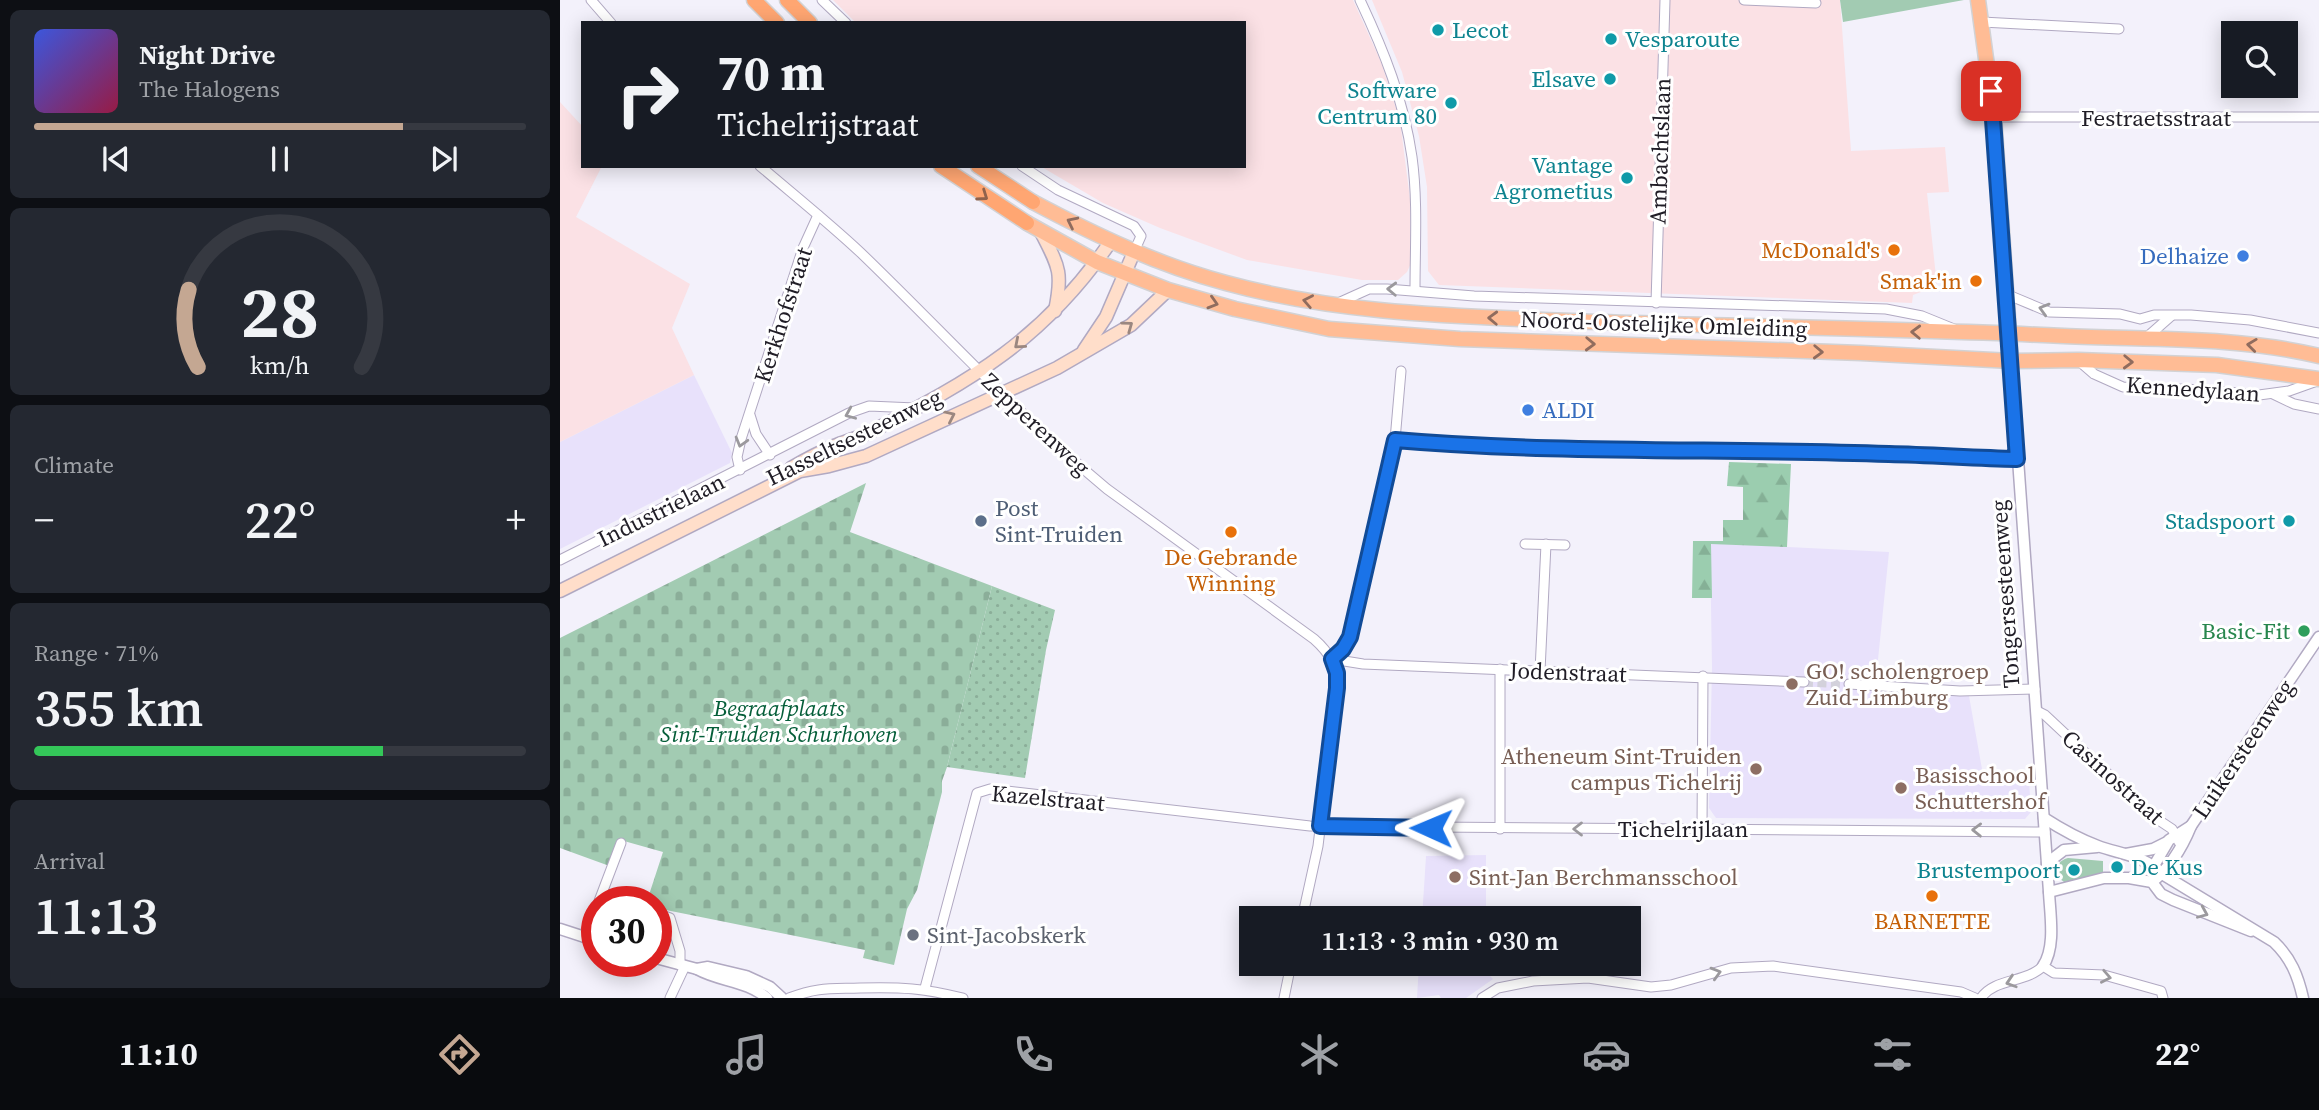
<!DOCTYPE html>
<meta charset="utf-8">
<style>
body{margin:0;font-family:"Source Serif 4",serif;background:#242831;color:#f1f3f6;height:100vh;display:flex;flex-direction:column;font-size:26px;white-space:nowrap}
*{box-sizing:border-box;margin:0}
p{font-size:23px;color:#9ea1a6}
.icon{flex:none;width:38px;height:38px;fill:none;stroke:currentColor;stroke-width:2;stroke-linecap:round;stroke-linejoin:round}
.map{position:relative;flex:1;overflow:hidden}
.sheet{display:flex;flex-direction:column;gap:10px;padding:10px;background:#0d0f14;width:560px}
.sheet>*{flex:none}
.top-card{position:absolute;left:21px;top:21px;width:665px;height:147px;border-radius:0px;box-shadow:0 4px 18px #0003;background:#171b24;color:#f1f3f6;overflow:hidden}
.controls{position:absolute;left:1661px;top:21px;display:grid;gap:14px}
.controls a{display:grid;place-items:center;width:77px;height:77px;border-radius:0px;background:#171b24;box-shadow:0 4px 18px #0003;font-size:35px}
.speed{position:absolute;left:21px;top:886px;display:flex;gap:14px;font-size:35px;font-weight:700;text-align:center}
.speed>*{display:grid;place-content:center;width:91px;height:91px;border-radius:50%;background:#171b24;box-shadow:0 4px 18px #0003;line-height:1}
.speed .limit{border:10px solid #d22;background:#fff;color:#111}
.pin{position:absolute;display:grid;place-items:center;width:60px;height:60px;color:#fff;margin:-30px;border-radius:14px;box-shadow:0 4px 10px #0006}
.me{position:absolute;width:77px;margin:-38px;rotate:271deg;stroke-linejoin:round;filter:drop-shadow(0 0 5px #0008)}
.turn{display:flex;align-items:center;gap:24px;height:147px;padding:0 21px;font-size:32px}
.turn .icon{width:91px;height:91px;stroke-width:2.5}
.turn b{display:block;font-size:49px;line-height:60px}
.big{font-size:52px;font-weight:600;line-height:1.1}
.sheet .card{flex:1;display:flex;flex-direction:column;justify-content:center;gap:10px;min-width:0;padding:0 24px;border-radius:10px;background:#242831}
.sheet .dial{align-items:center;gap:0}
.dial svg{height:182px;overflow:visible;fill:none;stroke:#363941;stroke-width:7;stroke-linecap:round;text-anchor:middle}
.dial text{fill:#f1f3f6;stroke:none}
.song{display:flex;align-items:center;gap:21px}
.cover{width:84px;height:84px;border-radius:10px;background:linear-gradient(135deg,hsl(230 70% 55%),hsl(340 70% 35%))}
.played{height:7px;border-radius:4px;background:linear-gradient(90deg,#c4a792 75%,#363941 75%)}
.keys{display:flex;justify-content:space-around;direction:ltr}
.heat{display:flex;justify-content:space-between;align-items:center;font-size:38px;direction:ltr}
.charge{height:10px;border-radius:5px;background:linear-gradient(90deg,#34c759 71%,#363941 0)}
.trip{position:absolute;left:679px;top:906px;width:402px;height:70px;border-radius:0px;background:#171b24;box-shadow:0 4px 18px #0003;font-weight:600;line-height:70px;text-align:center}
.menu{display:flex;height:112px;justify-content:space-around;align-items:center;background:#090b0e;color:#9ea1a6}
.menu .icon{width:49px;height:49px}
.menu .on{color:#c4a792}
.menu b{font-size:32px;color:#f1f3f6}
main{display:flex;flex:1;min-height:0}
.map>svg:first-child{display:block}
.built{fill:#e8e1fb}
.industrial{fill:#fbe1e5}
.grass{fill:#a2cbb2}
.forest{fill:url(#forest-firs)}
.cemetery{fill:url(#cemetery-stones)}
.park{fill:url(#park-dots)}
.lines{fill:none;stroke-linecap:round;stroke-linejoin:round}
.minor-tunnel{stroke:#d3d1db;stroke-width:9;stroke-dasharray:9 4.5;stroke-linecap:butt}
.minor-casing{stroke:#b1a9c2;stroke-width:11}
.tertiary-casing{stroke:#b1a9c2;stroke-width:13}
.secondary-casing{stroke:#b1a9c2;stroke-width:15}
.primary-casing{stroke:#d2d2d4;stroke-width:17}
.trunk-casing{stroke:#d2d2d4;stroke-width:17}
.minor{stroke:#fff;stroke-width:9}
.tertiary{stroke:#fff;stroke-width:10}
.secondary{stroke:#ffdeca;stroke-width:12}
.primary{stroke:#ffbc95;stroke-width:14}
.trunk{stroke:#ffa672;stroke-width:14}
.oneway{stroke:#90624c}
.oneway2{stroke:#906c5e}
.oneway3{stroke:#9b999d}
.oneway4{stroke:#9b8780}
.route-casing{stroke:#114b97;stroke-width:18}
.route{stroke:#1a73e8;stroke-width:12}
.culture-dot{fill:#0f9aa8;stroke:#fff;stroke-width:2.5}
.food-dot{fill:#e8710a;stroke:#fff;stroke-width:2.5}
.shop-dot{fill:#3f7fe0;stroke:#fff;stroke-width:2.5}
.service-dot{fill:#5c6f8a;stroke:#fff;stroke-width:2.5}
.leisure-dot{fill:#2e9e5b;stroke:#fff;stroke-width:2.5}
.education-dot{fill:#8d6e63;stroke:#fff;stroke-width:2.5}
.worship-dot{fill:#6b7280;stroke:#fff;stroke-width:2.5}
.labels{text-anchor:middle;stroke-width:6;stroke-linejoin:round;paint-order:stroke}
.culture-label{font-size:23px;fill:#0d838f;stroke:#fff;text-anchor:end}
.street-label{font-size:23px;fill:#201d26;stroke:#fff}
.food-label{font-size:23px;fill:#c56008;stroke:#fff;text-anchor:end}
.shop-label{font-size:23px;fill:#366cbe;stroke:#fff;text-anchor:end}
.service-label{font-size:23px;fill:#4e5e75;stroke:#fff;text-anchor:start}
.leisure-label{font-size:23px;fill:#27864d;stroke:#fff;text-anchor:end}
.education-label{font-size:23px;fill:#785e54;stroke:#fff;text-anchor:start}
.park-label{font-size:23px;font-style:italic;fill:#055e39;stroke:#fff}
.worship-label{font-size:23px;fill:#5b616d;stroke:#fff;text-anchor:start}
</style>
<main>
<section class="sheet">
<div class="card">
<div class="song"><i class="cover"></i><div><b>Night Drive</b><p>The Halogens</p></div></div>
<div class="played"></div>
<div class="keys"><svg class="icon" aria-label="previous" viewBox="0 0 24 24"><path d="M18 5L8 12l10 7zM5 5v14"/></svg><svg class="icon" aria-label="pause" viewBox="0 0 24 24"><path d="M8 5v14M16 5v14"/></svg><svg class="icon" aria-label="next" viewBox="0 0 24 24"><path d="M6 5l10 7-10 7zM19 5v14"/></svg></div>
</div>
<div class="card dial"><svg viewBox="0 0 100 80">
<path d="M14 69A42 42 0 1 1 86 69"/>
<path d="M14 69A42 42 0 0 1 10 35" stroke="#c4a792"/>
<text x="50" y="56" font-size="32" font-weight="700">28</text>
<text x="50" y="72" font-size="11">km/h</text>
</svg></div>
<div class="card"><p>Climate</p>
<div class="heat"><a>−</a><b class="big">22°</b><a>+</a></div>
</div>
<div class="card"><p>Range · 71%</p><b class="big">355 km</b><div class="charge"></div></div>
<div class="card"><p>Arrival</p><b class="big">11:13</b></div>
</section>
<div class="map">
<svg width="1759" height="998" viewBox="0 0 1759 998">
<defs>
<pattern id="forest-firs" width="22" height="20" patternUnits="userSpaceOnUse" patternTransform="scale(1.75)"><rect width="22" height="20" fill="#9bcdaf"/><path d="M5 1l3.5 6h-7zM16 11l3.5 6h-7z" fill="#85b096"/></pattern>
<pattern id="cemetery-stones" width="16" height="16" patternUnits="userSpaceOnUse" patternTransform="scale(1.75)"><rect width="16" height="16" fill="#a2cbb2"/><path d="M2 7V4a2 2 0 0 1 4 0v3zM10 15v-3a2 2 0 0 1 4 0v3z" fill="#8bae99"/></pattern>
<pattern id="park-dots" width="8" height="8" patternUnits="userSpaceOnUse" patternTransform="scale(1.75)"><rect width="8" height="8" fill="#a2cbb2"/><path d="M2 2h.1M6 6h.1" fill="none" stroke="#8bae99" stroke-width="1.8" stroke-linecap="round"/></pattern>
</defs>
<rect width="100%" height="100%" fill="#f3f1fb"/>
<!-- built -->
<g class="built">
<path d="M134 375 172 453 170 463 0 549V442Z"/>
<path d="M1150 543 1329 552 1316 679H1313V689L1409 696 1425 786 1469 779 1471 812 1465 819 1156 818 1149 808 1152 668Z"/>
<path d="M926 855V919H862L866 856Z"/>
<path d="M859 964H926V972L933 979 906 998H881L879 995 857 998Z"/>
</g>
<!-- industrial -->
<g class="industrial">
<path d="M273 0H793L821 62 840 121 850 199 851 263 847 272 838 280H802L687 260 600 228 543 203 480 166H684V23H296Z"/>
<path d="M812 0H1280L1291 151 1385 147 1389 192 1367 193 1377 286 1353 295 1352 303 879 285 868 271 867 187 859 136 842 72Z"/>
<path d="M0 102 23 127V166H42L16 217 130 284 112 328 134 375 0 442Z"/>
</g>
<!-- grass -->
<g class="grass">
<path d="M1280 0H1404L1283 22Z"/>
<path d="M1508 858 1543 861V874L1506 883C1493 877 1493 862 1508 858Z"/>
</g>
<!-- forest -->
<path class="forest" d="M1169 462 1231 464 1227 547 1151 544 1152 598H1132L1133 541H1163V520H1183V487L1167 486Z"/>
<!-- cemetery -->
<path class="cemetery" d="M306 483 290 532 432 586 387 767 382 781V792L357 890 347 909 334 965 303 958 305 950 96 908V901H87L103 852 64 841 55 868 0 848V638Z"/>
<!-- park -->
<path class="park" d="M432 586 495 610 486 650 465 778 387 767Z"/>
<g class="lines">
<!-- minor-tunnel -->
<path class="minor-tunnel" d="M1244 682 1289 684"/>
<!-- minor casing -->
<g class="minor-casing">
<g id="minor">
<path d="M31 0 51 23"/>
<path d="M262 0 286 23"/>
<path d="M800 0C824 51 844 101 852 157 858 201 855 246 855 290"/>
<path d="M1184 0 1256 3"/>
<path d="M1422 22 1559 29"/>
<path d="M1434 117H1759"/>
<path d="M200 166C234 195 269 223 301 253 383 332 459 416 547 489L754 639C770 653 777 666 777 688L758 846 742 919"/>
<path d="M462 166 498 190 574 226 581 236 574 252"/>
<path d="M1446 294 1489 312 1560 314 1580 319 1594 315H1631L1690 320 1759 333"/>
<path d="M778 303 809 289H827L914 296 1326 309 1362 316 1394 329"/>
<path d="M1096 303 1105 0"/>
<path d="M1586 338 1611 316"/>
<path d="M1519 361 1534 374 1563 387 1647 390 1699 395 1729 391 1757 381"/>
<path d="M1713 394 1734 404 1759 409"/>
<path d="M190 415 196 434 210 455"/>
<path d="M835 440 881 444 1125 452 1329 454 1457 459"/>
<path d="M180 470 177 457 181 439 243 248 258 215"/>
<path d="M965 544 1005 545"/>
<path d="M0 560 289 413 309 406 355 408"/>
<path d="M772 659 803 664 1244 682"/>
<path d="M772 659 783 649 790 637 835 440 841 371"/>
<path d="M980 671 986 544"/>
<path d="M1289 684 1400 691 1475 689"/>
<path d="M1477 711 1485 715 1594 817 1612 829 1619 842"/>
<path d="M940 829V669"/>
<path d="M1142 829 1143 676"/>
<path d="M39 901 61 843"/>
<path d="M96 913 110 918 120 951V965"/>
<path d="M23 937 37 907"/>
<path d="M365 988 417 793 430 789 750 826 1485 832"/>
<path d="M110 998 125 966"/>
<path d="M229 998C258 987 270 989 300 988 342 987 362 988 403 998"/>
<path d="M724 998 731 964"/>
<path d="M922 998 938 988 973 981 1028 978 1091 987 1111 985 1171 968 1213 966 1401 992 1415 998"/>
<path d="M1421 998C1434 978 1467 983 1483 966L1494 973 1544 975 1601 991 1603 998"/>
</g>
</g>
<!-- tertiary casing -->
<g class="tertiary-casing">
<g id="tertiary">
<path d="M1451 361 1489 892C1490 914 1496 947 1483 966"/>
<path d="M1484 818C1501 829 1519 839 1538 846 1560 854 1586 856 1602 874L1714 942C1731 958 1738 976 1743 998"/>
<path d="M1566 854 1593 849 1607 842"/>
<path d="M1487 863 1504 850 1537 847"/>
<path d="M1592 869 1609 840 1631 826"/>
<path d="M1592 882C1611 867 1622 848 1631 826L1759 637"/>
<path d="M1489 892 1544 878H1569L1592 882 1601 894 1613 900 1691 931"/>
<path d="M0 929 37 941"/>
<path d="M96 958 137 969 148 967 186 976 210 987 222 998"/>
<path d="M137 969C160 982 186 980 207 998"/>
</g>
</g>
<!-- secondary casing -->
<g class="secondary-casing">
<g id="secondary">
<path d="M481 232C499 267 503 272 495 311"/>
<path d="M524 350 546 317 574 252"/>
<path d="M231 468C245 460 260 452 274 446 286 441 298 438 310 432 412 381 485 338 551 241"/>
<path d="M0 591 240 471 269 466 306 456 497 368 571 325 608 290"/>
</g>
</g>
<!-- primary casing -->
<g class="primary-casing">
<g id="primary">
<path d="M1418 0 1434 117 1451 361"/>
<path d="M473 202C535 235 598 265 666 283 779 314 896 316 1011 321 1175 327 1340 328 1504 336 1588 340 1677 336 1759 356"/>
<path d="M467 223 537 262 608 290 675 309 769 329 900 339 1301 353 1451 361 1518 360 1657 365 1759 379"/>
</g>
</g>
<!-- trunk casing -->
<g class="trunk-casing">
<g id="trunk">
<path d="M194 0 217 23"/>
<path d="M227 0 250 23"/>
<path d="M381 166 467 223"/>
<path d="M418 166 473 202"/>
</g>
</g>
<!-- minor -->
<use href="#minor" class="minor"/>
<!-- tertiary -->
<use href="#tertiary" class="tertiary"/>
<!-- secondary -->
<use href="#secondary" class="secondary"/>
<!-- primary -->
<use href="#primary" class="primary"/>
<!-- trunk -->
<use href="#trunk" class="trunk"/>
</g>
<!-- one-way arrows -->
<defs><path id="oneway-chevron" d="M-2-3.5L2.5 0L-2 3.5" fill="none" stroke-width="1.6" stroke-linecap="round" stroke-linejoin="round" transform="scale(1.75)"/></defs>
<use class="oneway" href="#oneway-chevron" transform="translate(423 196) rotate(35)"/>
<g class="oneway2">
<use href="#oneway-chevron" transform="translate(512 222) rotate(-154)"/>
<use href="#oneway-chevron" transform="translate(748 301) rotate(-169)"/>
<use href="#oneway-chevron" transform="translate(653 303) rotate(17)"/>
<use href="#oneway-chevron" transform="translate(933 318) rotate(-178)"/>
<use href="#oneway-chevron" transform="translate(1356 332) rotate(-178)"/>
<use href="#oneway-chevron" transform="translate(1030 344) rotate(2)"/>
<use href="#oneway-chevron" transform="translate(1692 345) rotate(-173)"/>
<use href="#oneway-chevron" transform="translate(1258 352) rotate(2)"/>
<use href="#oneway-chevron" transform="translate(1568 362) rotate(2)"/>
</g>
<g class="oneway3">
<use href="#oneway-chevron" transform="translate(832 289) rotate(-178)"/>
<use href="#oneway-chevron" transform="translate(1484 309) rotate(-164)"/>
<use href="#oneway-chevron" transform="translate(290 414) rotate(157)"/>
<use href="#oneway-chevron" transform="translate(181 442) rotate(106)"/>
<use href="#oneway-chevron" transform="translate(1018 829) rotate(180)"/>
<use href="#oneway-chevron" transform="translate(1417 830) rotate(-179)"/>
<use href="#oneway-chevron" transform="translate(1643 913) rotate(23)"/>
<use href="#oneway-chevron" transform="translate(1156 973) rotate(-16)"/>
<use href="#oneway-chevron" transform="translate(1546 977) rotate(11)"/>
<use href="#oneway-chevron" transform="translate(1451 982) rotate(162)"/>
</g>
<g class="oneway4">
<use href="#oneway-chevron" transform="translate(568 326) rotate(-36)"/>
<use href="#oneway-chevron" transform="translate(459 344) rotate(139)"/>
<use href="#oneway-chevron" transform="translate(390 416) rotate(-25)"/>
</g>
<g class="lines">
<!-- route casing -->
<g class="route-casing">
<path id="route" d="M871 828 760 826 777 688V673L772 659 783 649 790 637 835 440C999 454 1165 448 1329 454 1372 455 1414 458 1457 459L1431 91"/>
</g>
<!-- route -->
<use href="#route" class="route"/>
</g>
<!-- markers -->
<g class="culture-dot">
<circle cx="878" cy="30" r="7"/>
<circle cx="1051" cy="39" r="7"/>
<circle cx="1050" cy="79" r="7"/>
<circle cx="891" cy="103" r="7"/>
<circle cx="1067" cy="178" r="7"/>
<circle cx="1729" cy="521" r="7"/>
<circle cx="1557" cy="867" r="7"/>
<circle cx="1514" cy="870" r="7"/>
</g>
<g class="food-dot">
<circle cx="1334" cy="250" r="7"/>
<circle cx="1416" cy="281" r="7"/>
<circle cx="671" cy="532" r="7"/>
<circle cx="1372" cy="896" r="7"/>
</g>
<g class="shop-dot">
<circle cx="1683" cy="256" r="7"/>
<circle cx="968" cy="410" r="7"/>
</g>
<circle class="service-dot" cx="421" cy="521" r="7"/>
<circle class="leisure-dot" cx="1744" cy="631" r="7"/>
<g class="education-dot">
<circle cx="1232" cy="684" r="7"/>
<circle cx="1196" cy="769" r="7"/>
<circle cx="1341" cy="788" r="7"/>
<circle cx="895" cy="877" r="7"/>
</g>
<circle class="worship-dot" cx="353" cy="935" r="7"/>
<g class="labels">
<!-- culture labels -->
<g class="culture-label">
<text x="892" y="38" text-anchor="start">Lecot</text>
<text x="1065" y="47" text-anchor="start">Vesparoute</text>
<text x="1036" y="87">Elsave</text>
<text x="877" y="98">Software<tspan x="877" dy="26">Centrum 80</tspan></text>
<text x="1053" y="173">Vantage<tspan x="1053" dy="26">Agrometius</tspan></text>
<text x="1715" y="529">Stadspoort</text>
<text x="1571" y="875" text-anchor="start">De Kus</text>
<text x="1500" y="878">Brustempoort</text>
</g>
<!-- street labels -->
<g class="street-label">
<text x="1596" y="126">Festraetsstraat</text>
<text transform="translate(1100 151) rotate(-88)" y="8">Ambachtslaan</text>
<text transform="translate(223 315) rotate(-72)" y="8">Kerkhofstraat</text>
<text transform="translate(1104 324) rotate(2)" y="8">Noord-Oostelijke Omleiding</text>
<text transform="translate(1633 389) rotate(4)" y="8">Kennedylaan</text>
<text transform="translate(476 424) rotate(43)" y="8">Zepperenweg</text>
<text transform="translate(294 437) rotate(-26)" y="8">Hasseltsesteenweg</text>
<text transform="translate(101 510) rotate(-26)" y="8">Industrielaan</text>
<text transform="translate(1445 594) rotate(-94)" y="8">Tongersesteenweg</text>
<text transform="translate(1008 672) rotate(2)" y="8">Jodenstraat</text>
<text transform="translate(1683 749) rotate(-56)" y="8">Luikersteenweg</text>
<text transform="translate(1553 777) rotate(42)" y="8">Casinostraat</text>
<text transform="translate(488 798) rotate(5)" y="8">Kazelstraat</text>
<text x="1123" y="837">Tichelrijlaan</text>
</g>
<!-- food labels -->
<g class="food-label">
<text x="1320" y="258">McDonald's</text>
<text x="1402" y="289">Smak'in</text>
<text x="671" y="565" text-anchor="middle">De Gebrande<tspan x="671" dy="26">Winning</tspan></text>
<text x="1372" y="929" text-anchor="middle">BARNETTE</text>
</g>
<!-- shop labels -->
<g class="shop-label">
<text x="1669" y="264">Delhaize</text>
<text x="982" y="418" text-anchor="start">ALDI</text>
</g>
<!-- service labels -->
<g class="service-label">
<text x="435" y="516">Post<tspan x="435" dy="26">Sint-Truiden</tspan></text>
</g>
<!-- leisure labels -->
<g class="leisure-label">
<text x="1730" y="639">Basic-Fit</text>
</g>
<!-- education labels -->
<g class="education-label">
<text x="1246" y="679">GO! scholengroep<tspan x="1246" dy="26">Zuid-Limburg</tspan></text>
<text x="1182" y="764" text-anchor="end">Atheneum Sint-Truiden<tspan x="1182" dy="26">campus Tichelrij</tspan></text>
<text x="1355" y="783">Basisschool<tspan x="1355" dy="26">Schuttershof</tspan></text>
<text x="909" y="885">Sint-Jan Berchmansschool</text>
</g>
<!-- park labels -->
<g class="park-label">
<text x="219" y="716">Begraafplaats<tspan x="219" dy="26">Sint-Truiden Schurhoven</tspan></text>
</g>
<!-- worship labels -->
<g class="worship-label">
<text x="367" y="943">Sint-Jacobskerk</text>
</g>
</g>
</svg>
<div class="controls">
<a><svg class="icon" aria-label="search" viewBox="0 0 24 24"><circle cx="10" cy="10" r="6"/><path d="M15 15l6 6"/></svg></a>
</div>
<div class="speed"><div class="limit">30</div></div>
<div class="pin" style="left:1431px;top:91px;background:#d93025"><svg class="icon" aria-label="arrive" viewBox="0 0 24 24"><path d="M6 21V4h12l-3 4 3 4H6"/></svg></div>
<svg class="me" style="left:871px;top:828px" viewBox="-20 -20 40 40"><path d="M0-17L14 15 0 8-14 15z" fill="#1a73e8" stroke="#fff" stroke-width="4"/></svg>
<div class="trip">11:13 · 3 min · 930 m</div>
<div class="top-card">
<div class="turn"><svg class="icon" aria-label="right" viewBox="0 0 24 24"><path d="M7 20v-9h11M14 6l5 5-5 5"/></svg><div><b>70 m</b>Tichelrijstraat</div></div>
</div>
</div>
</main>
<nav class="menu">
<b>11:10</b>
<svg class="icon on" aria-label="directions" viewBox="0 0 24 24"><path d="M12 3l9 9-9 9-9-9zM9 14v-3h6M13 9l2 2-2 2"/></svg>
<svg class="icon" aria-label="music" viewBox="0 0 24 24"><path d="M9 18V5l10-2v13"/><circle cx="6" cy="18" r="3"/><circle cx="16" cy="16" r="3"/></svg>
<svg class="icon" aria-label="phone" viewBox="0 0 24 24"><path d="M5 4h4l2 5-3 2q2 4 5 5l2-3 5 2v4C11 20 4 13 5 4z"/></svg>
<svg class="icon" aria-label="climate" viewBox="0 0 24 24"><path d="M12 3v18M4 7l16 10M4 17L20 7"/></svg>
<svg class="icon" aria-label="car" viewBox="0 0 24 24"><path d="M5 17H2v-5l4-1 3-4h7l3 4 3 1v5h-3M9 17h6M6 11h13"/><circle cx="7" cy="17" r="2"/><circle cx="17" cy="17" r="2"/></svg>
<svg class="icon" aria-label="filters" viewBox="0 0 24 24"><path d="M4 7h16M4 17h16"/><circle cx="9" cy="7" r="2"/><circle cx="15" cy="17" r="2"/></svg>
<b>22°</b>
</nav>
